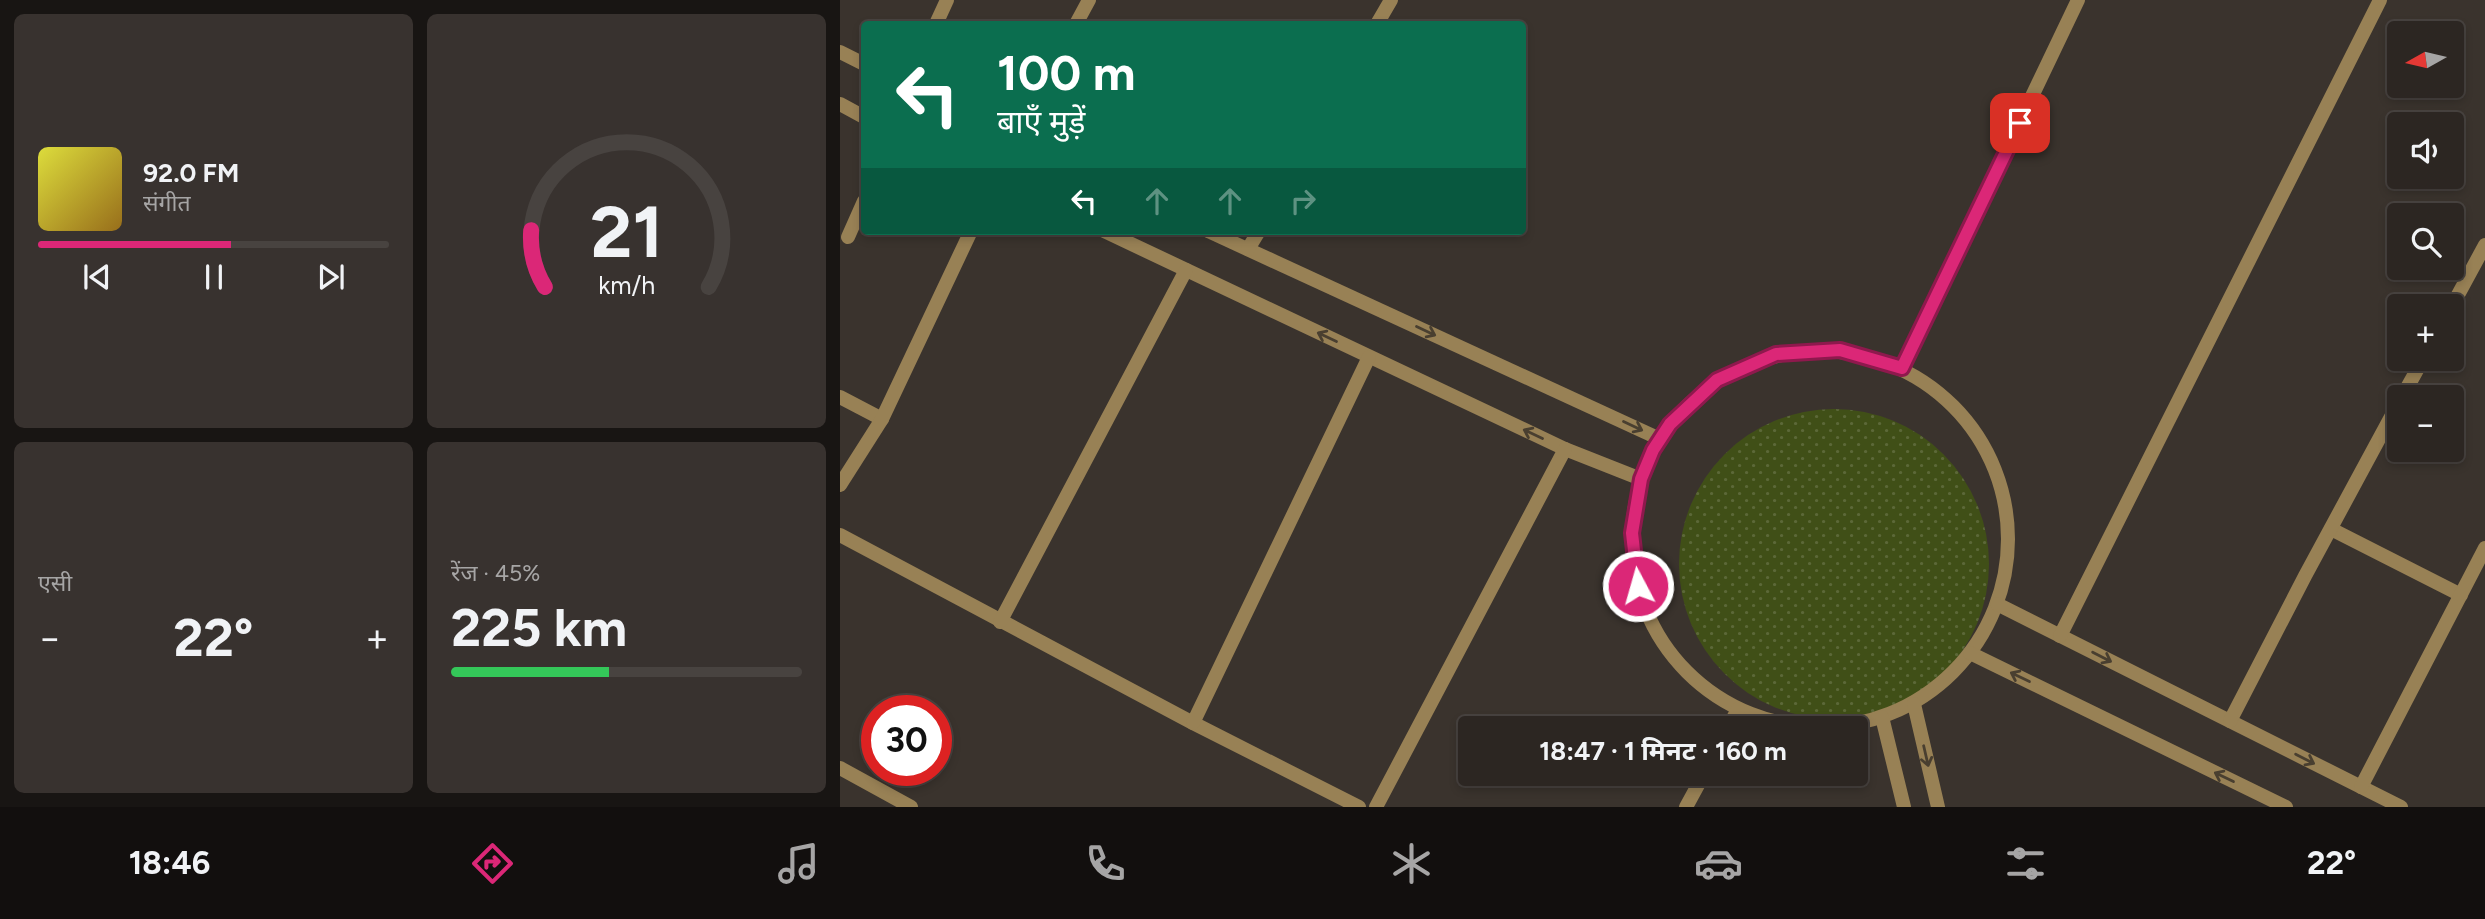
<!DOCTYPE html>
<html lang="hi">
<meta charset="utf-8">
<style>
body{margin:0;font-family:Figtree,"Noto Sans Devanagari",sans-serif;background:#38322f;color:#f1f3f6;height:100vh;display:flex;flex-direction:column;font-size:26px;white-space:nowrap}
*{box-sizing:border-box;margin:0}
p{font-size:23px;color:#a6a5a5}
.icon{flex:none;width:38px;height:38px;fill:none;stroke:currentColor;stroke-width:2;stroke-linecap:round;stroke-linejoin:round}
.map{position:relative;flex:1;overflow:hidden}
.drawer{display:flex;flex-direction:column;gap:14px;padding:14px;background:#181513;width:840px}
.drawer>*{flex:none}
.guide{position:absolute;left:21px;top:21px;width:665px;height:214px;border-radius:7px;box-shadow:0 4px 10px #0003,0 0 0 2px #484340;background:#0b6e4f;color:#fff;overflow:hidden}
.needle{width:46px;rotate:262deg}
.buttons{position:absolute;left:1547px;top:21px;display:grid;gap:14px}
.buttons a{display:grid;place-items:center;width:77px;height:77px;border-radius:7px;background:#2c2622;box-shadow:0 4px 10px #0003,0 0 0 2px #484340;font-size:35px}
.speed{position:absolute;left:21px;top:695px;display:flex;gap:14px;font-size:35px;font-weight:700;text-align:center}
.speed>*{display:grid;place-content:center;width:91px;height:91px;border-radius:50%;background:#2c2622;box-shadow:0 4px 10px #0003,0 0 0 2px #484340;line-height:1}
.speed .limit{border:10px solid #d22;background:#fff;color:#111}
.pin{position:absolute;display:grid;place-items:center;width:60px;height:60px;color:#fff;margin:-30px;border-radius:14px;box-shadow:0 4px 10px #0006}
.me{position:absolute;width:77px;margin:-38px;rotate:354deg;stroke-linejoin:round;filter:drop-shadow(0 0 5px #0008)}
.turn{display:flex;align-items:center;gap:24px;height:147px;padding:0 21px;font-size:32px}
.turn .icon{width:91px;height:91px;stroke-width:2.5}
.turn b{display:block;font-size:49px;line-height:60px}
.lanes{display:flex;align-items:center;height:66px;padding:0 21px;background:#0003;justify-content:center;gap:35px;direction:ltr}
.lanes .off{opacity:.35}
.big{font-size:52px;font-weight:700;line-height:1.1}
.drawer .tile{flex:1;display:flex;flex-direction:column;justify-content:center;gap:10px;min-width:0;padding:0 24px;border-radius:10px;background:#38322f}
.drawer .dial{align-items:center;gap:0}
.dial svg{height:182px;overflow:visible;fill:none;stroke:#484340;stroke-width:7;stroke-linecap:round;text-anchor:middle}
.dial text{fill:#f1f3f6;stroke:none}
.song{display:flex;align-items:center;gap:21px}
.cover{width:84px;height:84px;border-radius:10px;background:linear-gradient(135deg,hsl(60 70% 55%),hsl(40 70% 35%))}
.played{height:7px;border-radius:4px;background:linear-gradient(90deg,#db2777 55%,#484340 55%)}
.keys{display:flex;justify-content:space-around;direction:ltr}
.heat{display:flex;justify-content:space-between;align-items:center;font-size:38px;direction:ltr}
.charge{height:10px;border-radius:5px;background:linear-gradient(90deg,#34c759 45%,#484340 0)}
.drawer .tiles{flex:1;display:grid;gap:14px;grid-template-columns:repeat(2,1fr)}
.trip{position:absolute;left:618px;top:716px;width:410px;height:70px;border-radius:7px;background:#2c2622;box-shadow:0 4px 10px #0003,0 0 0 2px #484340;font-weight:700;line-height:70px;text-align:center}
.menu{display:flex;height:112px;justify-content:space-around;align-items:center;background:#120f0e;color:#a6a5a5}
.menu .icon{width:49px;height:49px}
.menu .current{color:#db2777}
.menu b{font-size:32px;color:#f1f3f6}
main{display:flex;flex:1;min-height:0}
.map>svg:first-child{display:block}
.grass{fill:url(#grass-dots)}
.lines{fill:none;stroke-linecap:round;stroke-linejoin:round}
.minor{stroke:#988155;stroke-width:14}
.oneway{stroke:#493f30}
.route-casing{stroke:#8e194d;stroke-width:18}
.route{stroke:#db2777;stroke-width:12}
</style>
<main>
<section class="drawer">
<div class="tiles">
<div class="tile">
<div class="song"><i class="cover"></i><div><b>92.0 FM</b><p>संगीत</p></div></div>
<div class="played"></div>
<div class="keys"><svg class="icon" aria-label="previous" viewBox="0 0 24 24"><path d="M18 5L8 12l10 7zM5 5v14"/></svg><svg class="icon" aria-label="pause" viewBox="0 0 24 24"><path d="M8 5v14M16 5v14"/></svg><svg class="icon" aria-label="next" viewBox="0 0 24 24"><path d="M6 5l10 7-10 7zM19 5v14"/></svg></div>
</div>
<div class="tile dial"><svg viewBox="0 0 100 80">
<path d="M14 69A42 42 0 1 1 86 69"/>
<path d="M14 69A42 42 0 0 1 8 44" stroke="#db2777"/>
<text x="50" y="56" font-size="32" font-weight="700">21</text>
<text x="50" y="72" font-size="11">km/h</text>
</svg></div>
<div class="tile"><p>एसी</p>
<div class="heat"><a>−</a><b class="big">22°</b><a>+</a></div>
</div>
<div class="tile"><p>रेंज · 45%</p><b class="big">225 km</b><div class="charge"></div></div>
</div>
</section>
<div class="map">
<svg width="1645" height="807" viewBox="0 0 1645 807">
<defs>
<pattern id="grass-dots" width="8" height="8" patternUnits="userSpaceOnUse" patternTransform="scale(1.75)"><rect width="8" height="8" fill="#404f17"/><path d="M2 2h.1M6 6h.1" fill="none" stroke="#5c6838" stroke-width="1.8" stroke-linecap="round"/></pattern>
</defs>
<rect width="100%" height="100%" fill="#3a332d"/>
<!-- grass -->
<circle class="grass" cx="994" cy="564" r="155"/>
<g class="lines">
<!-- minor -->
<g class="minor">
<path d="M96 24 107 0"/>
<path d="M236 24 249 0"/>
<path d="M537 24 551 0"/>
<path d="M0 52 24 64"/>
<path d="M0 104 24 117"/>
<path d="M264 231 725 449 801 479"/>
<path d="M368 231 820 439"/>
<path d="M8 237 24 201"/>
<path d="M408 249 419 231"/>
<path d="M1612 306 1645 245"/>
<circle cx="980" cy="539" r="188"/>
<path d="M1062 368 1238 0"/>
<path d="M0 397 42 419"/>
<path d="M1562 397 1583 359"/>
<path d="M0 485 42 419 131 231"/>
<path d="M1491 529 1621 595"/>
<path d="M0 535 353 723 519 807"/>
<path d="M1157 604 1561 807"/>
<path d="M160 622 346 270"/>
<path d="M1220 636 1540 0"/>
<path d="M1130 653 1446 807"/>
<path d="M1074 704 1098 807"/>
<path d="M1042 717 1064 807"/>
<path d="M1390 721 1465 576 1559 402"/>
<path d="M353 723 529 357"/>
<path d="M888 728 898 709"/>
<path d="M0 768 71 807"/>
<path d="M1521 787 1645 548"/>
<path d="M536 807 725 449"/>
<path d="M846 807 864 774"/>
</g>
</g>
<!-- one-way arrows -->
<defs><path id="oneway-shaft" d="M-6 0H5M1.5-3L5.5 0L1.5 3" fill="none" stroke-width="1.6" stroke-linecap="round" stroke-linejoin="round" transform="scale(1.75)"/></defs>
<g class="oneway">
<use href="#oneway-shaft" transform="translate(586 331) rotate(25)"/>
<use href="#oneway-shaft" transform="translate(487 337) rotate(-155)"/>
<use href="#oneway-shaft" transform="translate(793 426) rotate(25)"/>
<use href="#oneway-shaft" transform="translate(693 434) rotate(-155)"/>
<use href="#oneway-shaft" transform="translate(1262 657) rotate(27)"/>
<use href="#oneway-shaft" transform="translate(1180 677) rotate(-154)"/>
<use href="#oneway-shaft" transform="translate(1086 756) rotate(77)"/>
<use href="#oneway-shaft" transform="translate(1465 759) rotate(27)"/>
<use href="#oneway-shaft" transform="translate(1384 777) rotate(-154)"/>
</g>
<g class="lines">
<!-- route casing -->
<g class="route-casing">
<path id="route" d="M798 586 792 533 801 479 813 450 830 424 877 380 936 354 1000 350 1062 368 1180 123"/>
</g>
<!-- route -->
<use href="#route" class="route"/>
</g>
</svg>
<div class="buttons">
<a><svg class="needle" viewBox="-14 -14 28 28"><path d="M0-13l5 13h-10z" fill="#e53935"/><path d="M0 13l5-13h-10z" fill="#a6a5a5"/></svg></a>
<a><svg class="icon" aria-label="sound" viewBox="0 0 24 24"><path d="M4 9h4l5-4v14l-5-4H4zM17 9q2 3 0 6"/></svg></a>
<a><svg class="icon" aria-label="search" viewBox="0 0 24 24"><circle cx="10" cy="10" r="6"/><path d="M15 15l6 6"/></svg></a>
<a>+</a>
<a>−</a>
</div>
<div class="speed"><div class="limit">30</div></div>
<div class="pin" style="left:1180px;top:123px;background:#d93025"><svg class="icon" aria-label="arrive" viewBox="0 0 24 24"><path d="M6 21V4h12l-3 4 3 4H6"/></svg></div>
<svg class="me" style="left:798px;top:586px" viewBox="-20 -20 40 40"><circle r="17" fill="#db2777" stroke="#fff" stroke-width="3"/><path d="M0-11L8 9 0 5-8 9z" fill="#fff"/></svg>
<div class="trip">18:47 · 1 मिनट · 160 m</div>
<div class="guide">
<div class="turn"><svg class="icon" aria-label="left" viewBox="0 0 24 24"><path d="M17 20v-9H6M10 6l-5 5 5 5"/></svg><div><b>100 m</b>बाएँ मुड़ें</div></div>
<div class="lanes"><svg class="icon" aria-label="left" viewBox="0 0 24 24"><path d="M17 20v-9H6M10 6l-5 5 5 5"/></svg><svg class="icon off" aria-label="ahead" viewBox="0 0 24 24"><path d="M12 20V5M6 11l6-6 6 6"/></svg><svg class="icon off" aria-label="ahead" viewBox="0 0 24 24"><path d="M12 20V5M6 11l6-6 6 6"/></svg><svg class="icon off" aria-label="right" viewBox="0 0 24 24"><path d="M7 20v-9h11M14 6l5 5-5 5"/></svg></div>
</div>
</div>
</main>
<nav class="menu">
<b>18:46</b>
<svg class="icon current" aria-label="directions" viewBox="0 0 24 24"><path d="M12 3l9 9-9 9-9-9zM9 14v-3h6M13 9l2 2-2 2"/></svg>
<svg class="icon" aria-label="music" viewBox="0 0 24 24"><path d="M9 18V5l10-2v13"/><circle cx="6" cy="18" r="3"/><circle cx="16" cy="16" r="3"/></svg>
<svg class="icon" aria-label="phone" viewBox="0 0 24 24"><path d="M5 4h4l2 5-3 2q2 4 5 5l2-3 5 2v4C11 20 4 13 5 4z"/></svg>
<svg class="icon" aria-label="climate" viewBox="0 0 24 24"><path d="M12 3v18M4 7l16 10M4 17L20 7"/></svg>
<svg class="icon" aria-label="car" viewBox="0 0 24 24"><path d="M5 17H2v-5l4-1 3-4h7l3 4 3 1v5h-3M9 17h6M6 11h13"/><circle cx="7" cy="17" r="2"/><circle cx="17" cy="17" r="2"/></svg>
<svg class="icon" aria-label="filters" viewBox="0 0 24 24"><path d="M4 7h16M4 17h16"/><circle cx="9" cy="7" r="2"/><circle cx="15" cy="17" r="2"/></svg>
<b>22°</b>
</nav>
